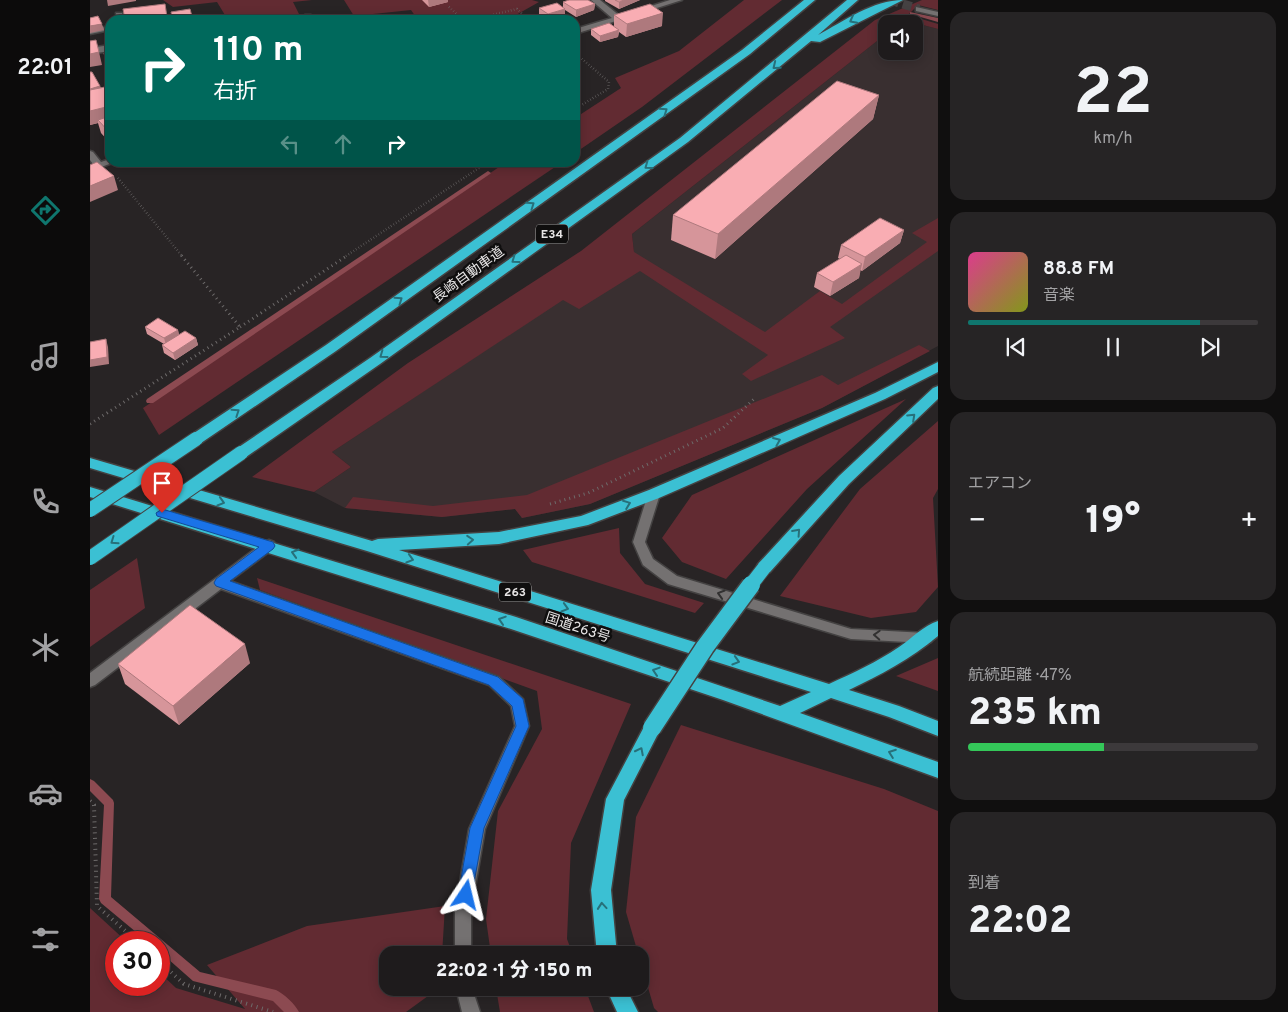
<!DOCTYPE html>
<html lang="ja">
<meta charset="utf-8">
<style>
body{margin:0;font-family:Overpass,"Noto Sans JP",sans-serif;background:#262425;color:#f1f3f6;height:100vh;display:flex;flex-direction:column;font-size:19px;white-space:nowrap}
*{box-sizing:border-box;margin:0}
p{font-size:16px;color:#a1a1a3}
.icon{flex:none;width:28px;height:28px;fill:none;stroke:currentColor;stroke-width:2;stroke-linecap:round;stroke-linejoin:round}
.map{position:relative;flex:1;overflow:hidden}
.panel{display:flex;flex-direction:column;gap:12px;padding:12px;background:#100f0f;width:350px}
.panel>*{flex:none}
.banner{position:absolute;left:15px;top:15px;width:475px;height:152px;border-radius:15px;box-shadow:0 2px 12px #0003,0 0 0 1px #3c393b;background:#00695c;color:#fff;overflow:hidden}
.tools{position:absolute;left:788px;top:15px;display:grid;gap:10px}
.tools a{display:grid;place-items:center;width:45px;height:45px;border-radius:10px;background:#1e1b1c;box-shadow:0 2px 12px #0003,0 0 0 1px #3c393b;font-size:25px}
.speed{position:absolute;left:15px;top:931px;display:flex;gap:10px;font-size:25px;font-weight:700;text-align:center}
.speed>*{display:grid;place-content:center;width:65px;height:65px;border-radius:50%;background:#1e1b1c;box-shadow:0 2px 12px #0003,0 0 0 1px #3c393b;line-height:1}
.speed .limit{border:8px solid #d22;background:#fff;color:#111}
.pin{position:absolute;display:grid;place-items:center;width:42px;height:42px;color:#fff;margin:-51px -21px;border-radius:50% 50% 50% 0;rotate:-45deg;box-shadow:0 0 5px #0007}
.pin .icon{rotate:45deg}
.me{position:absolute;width:55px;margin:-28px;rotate:10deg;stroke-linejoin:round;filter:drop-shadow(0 0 4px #0008)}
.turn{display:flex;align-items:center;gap:18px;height:105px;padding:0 25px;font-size:22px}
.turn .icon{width:65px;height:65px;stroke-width:2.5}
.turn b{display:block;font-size:35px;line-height:42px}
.lanes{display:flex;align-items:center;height:48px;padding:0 25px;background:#0003;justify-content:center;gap:25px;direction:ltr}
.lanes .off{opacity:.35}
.big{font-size:38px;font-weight:800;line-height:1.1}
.panel .widget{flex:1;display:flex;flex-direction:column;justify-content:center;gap:8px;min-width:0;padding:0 18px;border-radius:15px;background:#262425}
.panel .dial{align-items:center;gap:0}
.dial b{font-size:65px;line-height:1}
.song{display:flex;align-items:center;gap:15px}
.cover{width:60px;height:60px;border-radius:8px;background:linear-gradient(135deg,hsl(330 70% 55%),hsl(70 70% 35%))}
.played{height:5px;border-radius:2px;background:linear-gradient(90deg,#0f766e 80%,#3c393b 80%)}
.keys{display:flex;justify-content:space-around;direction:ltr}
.heat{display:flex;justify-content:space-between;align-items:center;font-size:28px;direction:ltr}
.charge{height:8px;border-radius:4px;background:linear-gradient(90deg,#34c759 47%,#3c393b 0)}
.trip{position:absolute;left:289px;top:946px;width:270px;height:50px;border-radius:15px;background:#1e1b1c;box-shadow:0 2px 12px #0003,0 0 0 1px #3c393b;font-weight:800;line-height:50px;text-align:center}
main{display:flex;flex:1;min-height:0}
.menu{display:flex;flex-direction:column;width:90px;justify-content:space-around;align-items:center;background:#0c0b0b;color:#a1a1a3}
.menu .icon{width:35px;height:35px}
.menu .selected{color:#0f766e}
.menu b{font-size:22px;color:#f1f3f6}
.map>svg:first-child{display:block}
.built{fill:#392f30}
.green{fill:#622b32}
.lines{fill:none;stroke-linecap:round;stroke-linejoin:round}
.stream{fill:#8c4a51;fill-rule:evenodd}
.minor-tunnel{stroke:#454142;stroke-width:9;stroke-dasharray:9 4.5;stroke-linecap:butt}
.minor-casing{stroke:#444242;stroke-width:3}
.highway-casing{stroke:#444242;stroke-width:3}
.path-far2{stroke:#6e6b6b;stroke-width:2.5;stroke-dasharray:0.5 2.5;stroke-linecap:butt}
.path-far1{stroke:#6e6b6b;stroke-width:3;stroke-dasharray:1 4;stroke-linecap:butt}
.path{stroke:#6e6b6b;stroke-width:4;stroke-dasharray:1 4.5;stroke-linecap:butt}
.minor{fill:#747171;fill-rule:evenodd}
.highway{fill:#3bc0d3;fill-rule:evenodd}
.highway-bridge-far1-casing{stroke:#444242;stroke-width:16;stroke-linecap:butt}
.highway-bridge-casing{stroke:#444242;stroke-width:21;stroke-linecap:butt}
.highway-bridge-far1{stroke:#3bc0d3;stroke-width:14}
.highway-bridge{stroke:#3bc0d3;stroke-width:18}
.wall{fill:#d6959a}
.shaded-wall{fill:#ae797d}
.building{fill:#f9adb3;stroke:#ae797d}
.oneway{stroke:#27707a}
.oneway2{stroke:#323131}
.route{fill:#1a73e8;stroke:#114b97}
.labels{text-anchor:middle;stroke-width:5;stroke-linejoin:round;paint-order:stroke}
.shield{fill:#0f0e0e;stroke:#a6a4a4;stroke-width:1}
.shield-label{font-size:12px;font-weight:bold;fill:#e7e5e5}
.street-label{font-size:14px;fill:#e7e5e5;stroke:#0f0e0e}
</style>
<main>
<nav class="menu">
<b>22:01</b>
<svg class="icon selected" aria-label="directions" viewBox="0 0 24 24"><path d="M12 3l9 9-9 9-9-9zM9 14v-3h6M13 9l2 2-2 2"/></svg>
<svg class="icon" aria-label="music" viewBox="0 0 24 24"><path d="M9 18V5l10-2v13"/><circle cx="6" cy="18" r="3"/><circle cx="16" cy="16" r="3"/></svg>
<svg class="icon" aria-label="phone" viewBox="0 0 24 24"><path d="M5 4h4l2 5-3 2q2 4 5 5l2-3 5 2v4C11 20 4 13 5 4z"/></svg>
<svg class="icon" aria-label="climate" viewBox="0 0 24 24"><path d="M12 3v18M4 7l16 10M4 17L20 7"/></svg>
<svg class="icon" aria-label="car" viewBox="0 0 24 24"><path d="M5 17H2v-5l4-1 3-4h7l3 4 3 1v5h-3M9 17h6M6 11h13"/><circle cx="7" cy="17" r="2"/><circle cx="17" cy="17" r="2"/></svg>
<svg class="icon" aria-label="filters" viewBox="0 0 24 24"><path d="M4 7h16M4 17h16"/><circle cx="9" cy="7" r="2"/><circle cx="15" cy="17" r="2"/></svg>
</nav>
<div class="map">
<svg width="848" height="1012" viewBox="0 0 848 1012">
<rect width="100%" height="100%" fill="#282425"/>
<!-- built -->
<path class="built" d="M814 20 848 29V346L732 408 500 504 432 518 425 509 352 517 255 508 224 492 261 467 242 452 544 252 542 234 796 34V51H824V24H809Z"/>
<!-- green -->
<g class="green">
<path d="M73 0H222L203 2 212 20H138L127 2 83 7Z"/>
<path d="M254 0H442L449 2 417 20H328L321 10 264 16Z"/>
<path d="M654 0H692L552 107 485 153V118L531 88 525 78 589 51Z"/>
<path d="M832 0H848V10L828 5 818 15 848 24V29L814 20 809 24H796V34L542 234 544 252 675 332 730 291 752 304 837 242 822 233 848 218V251L740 327 755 338 661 381 652 374 678 355 550 271 489 309 473 300 242 452 261 467 224 492 162 477 318 363 491 251 785 20Z"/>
<path d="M415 163H471L69 435 53 408Z"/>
<path d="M829 345 840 351 732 408 500 504 432 518 425 509 352 517 255 508 263 497 343 506 437 495 732 375 748 385Z"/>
<path d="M816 399 717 489 636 579 592 562 572 538 602 495Z"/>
<path d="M848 421V489L843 498 848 587 826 612 781 618 690 596 770 489Z"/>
<path d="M529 528 530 553 555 584 614 603 605 613 442 562 433 550Z"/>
<path d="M47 558 55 608 0 647V590Z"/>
<path d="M167 578 541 704 481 843 477 939 483 955H401L396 919 408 811 452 729 447 691 170 590Z"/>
<path d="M848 658V691L806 676Z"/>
<path d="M591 725 794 789 848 811V1012H568L564 1008 536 912 546 817Z"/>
<path d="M0 904V908L37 942H26V985H69V972L86 988 155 1009 117 965 217 926 355 906 352 955H298V988H349L316 1012H0Z"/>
<path d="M406 988H495L504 1012H410Z"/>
</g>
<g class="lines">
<!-- stream -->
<g class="stream">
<path d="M820 12 848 18V22L820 14Z"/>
<path d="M377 162H384V164L381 166Z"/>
<path d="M398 171 401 173 400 174 63 403H57L56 401 57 399Z"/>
<path d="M0 779 4 781 23 800 24 803 21 897 110 972 186 990C194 994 205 1004 209 1012H194L183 1001 103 981 69 951V942H58L11 903 9 899 14 805 0 791Z"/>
</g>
<!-- minor-tunnel -->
<path class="minor-tunnel" d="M800 0 829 9"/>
<!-- minor casing -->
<g class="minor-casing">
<g id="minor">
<path d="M501 0H510L530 16 580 0H592L485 34V29L522 18Z"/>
<path d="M826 7 848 12V16L826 11Z"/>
<path d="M26 13H32L35 20H27Z"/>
<path d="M215 15H221L224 20H216Z"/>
<path d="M20 26V30L0 34V30Z"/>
<path d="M20 45V51L0 54V48Z"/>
<path d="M0 151 3 152 11 162 20 159V162H25L0 171V165L3 164 0 160Z"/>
<path d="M564 490 568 491 570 494 555 542 563 559 587 576 761 629 836 633 841 634 843 638 841 642 836 643 761 639 578 584 553 565 543 542 558 494 560 491Z"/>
<path d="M179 540 184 542 185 545 184 548 140 581 409 677 433 699 439 726 395 829 381 911V955H365V911L379 829 425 726 421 706 399 685 131 589 5 685 0 687V673L174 542Z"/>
<path d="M366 988H382L390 1012H372Z"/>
</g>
</g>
<!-- highway casing -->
<g class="highway-casing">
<g id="highway">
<path d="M714 0H725L660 54 246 351 111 443H101L99 439 101 435 236 345 652 50Z"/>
<path d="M757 0H768L728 35C754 21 783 0 813 0L730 42 721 41 598 142 290 364 156 457H146L144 453 146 449 280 358 590 138Z"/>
<path d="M848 362V372L795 399 569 498 498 525 409 544 309 550 739 684C763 673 787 662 809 647 821 639 834 625 848 621V636C821 659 790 675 759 690L809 706 848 721V736L799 717 741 698 710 713 848 762V778L633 700 424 630 0 497V487L426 617 690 706 721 692 277 551 0 468V458L282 541 288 539 409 532 491 516 559 490 785 393Z"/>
<path d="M848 386V399L759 484 680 572 674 574 668 572 666 568 668 564 749 476 843 388Z"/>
<path d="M562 721 568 723 571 728 534 800 521 890 527 955H507L501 890 516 799 556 723Z"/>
<path d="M516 988H536L548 1012H527Z"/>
</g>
</g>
<!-- path-far2 -->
<g class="path-far2">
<path d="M359 7 373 20"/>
<path d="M380 20 427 9 439 20"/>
<path d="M485 53 519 82 518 89 485 109"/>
<path d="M28 178 92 256"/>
<path d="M256 256 398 162"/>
</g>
<!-- path-far1 -->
<g class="path-far1">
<path d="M150 327 258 255"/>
<path d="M0 424 150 327 91 255"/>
<path d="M460 504 498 493 633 428 664 399"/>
</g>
<!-- path -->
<g class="path">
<path d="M0 801 4 805 7 906 48 942"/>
<path d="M69 961 94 984 183 1012"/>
</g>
<!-- minor -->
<use href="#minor" class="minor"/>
<!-- highway -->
<use href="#highway" class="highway"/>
<!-- highway-bridge-far1 casing -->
<g class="highway-bridge-far1-casing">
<g id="highway-bridge-far1">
<path d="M0 510 106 439"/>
<path d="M0 558 151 453"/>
<path d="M660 586 674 568"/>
</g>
</g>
<!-- highway-bridge casing -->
<g class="highway-bridge-casing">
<path id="highway-bridge" d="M562 728 615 647 661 585"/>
</g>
<!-- highway-bridge-far1 -->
<use href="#highway-bridge-far1" class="highway-bridge-far1"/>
<!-- highway-bridge -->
<use href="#highway-bridge" class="highway-bridge"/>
</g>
<!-- wall -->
<g class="wall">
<path d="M332 0H358V2L339 7Z"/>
<path d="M515 0H550L529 9 515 1Z"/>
<path d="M473 2 505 4 504 10 486 17 475 10V15L459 20H457L449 15V8L473 7Z"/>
<path d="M524 15 572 26 536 37 529 32 528 37 510 42 501 35V29L524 26Z"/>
<path d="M10 86 11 88 20 86V143L11 133 8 123 0 125Z"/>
<path d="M789 95 783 119 625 259 581 240 583 215Z"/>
<path d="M814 230 810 243 772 271 770 270 769 278 740 296 724 287 727 273 750 259 748 258 751 245Z"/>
<path d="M55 327 88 330 89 335 106 338 108 345 85 360 74 353 72 345 74 344 57 334Z"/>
<path d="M160 663 89 725 35 684 28 664Z"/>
</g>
<!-- shaded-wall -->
<g class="shaded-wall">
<path d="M17 0H46V1L18 6Z"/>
<path d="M338 0H358V2L339 7Z"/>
<path d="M534 0H550L529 9V2Z"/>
<path d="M505 4 504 10 486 17V10Z"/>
<path d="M475 9V15L457 20 458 14Z"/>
<path d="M573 13 572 26 536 37 537 24Z"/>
<path d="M77 17 78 20H54Z"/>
<path d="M12 24 14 30 0 33V26Z"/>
<path d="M529 30 528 37 510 42V36Z"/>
<path d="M9 52 12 65 0 67V54Z"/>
<path d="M17 66H20V73H19Z"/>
<path d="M10 86 14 100 0 103V89Z"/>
<path d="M789 95 783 119 625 259 628 234Z"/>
<path d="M20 106V120H8V123L0 125V111Z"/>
<path d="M24 176 28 190 0 202V186Z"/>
<path d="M814 230 810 243 772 271 775 257Z"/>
<path d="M772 264 769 278 740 296 743 282Z"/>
<path d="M88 330 89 337 76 345 74 338Z"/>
<path d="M106 338 108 345 85 360 83 353Z"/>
<path d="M16 339 18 347 19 364 0 367V360Z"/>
<path d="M155 644 160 663 89 725 83 706Z"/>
</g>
<!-- building -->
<g class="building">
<path d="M479 0H498L505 4 486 10 473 2Z"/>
<path d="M525 0H534L529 2Z"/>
<path d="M467 3 475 9 458 14 449 8Z"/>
<path d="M75 4 77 17 54 20H35L33 9Z"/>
<path d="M560 4 573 13 537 24 524 15Z"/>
<path d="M100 9 103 20H83L81 12Z"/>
<path d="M8 16 12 24 0 26V18Z"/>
<path d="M292 16 294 20H267Z"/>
<path d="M519 23 529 30 510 36 501 29Z"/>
<path d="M6 40 9 52 0 54V41Z"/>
<path d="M14 53H20V66H17Z"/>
<path d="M0 72H2L10 86 0 89Z"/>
<path d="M747 81 789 95 628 234 583 215Z"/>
<path d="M20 86V106L0 111V90Z"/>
<path d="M20 116V133L8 120Z"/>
<path d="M7 162 24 176 0 186V165Z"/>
<path d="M790 218 814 230 775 257 751 245Z"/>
<path d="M756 255 772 264 743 282 727 273Z"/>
<path d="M68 318 88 330 74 338 55 327Z"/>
<path d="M95 331 106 338 83 353 72 345Z"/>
<path d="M16 339 17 357 0 360V342Z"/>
<path d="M100 605 155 644 83 706 28 664Z"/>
</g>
<!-- one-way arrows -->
<defs><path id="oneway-chevron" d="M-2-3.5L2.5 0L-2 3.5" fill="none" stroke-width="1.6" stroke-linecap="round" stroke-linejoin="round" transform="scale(1.25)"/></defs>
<g class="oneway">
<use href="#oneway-chevron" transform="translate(763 20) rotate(152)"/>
<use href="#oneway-chevron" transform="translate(686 66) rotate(141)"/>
<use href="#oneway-chevron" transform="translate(574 111) rotate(-35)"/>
<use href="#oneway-chevron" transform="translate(558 166) rotate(144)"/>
<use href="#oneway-chevron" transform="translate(441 205) rotate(-35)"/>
<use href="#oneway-chevron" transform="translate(425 260) rotate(144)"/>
<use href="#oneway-chevron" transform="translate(309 300) rotate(-35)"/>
<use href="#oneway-chevron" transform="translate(293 355) rotate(144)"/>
<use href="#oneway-chevron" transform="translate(146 412) rotate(-34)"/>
<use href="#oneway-chevron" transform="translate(822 417) rotate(-43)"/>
<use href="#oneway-chevron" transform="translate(687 441) rotate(-23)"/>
<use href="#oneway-chevron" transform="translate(131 502) rotate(17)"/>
<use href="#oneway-chevron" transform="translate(537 504) rotate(-21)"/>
<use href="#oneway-chevron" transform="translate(707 532) rotate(-48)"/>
<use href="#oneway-chevron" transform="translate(380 540) rotate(-4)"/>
<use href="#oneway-chevron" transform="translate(24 541) rotate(145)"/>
<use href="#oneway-chevron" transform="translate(205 553) rotate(-163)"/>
<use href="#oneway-chevron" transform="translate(320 559) rotate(17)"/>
<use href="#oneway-chevron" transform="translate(475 608) rotate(17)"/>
<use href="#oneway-chevron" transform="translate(412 620) rotate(-162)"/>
<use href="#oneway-chevron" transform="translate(646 661) rotate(17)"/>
<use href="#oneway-chevron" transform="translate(566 671) rotate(-162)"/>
<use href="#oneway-chevron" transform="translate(550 751) rotate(-63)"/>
<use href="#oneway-chevron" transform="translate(802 753) rotate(-160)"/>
<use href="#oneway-chevron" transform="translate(512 906) rotate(-95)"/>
</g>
<g class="oneway2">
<use href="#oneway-chevron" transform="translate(631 594) rotate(-163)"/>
<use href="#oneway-chevron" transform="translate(787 635) rotate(-177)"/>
</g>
<!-- route -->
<path class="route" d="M72 509 183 542 185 546 183 549 140 581 408 677 433 699 439 726 394 828 381 899 376 901 371 899 368 895 380 828 426 726 422 706 399 685 126 586 124 583 126 579 169 547 67 516 66 513Z"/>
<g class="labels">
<!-- shield labels -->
<g class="shield">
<rect x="446" y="224.5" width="32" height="19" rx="4"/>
<rect x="409" y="582.5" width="32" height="19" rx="4"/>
</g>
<g class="shield-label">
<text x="462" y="238">E34</text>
<text x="425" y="596">263</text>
</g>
<!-- street labels -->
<g class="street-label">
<text transform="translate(378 274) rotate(-36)" y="5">長崎自動車道</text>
<text transform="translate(488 627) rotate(18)" y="5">国道263号</text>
</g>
</g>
</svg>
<div class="tools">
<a><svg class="icon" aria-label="sound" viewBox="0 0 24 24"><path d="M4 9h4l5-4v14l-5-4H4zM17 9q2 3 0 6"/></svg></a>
</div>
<div class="speed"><div class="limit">30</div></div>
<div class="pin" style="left:72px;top:513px;background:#d93025"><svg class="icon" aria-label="arrive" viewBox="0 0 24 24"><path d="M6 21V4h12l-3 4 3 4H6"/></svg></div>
<svg class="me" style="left:376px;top:895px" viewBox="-20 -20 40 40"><path d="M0-17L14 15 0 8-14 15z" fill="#1a73e8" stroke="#fff" stroke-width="4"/></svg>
<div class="trip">22:02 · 1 分 · 150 m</div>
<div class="banner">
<div class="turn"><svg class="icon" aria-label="right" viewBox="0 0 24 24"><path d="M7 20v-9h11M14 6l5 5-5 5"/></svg><div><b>110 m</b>右折</div></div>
<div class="lanes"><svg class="icon off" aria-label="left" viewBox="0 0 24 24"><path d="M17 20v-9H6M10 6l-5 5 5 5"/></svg><svg class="icon off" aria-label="ahead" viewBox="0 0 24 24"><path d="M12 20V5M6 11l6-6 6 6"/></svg><svg class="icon" aria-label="right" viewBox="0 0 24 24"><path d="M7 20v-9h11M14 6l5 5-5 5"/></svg></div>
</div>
</div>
<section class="panel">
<div class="widget dial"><b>22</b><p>km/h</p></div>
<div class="widget">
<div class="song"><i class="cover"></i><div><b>88.8 FM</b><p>音楽</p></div></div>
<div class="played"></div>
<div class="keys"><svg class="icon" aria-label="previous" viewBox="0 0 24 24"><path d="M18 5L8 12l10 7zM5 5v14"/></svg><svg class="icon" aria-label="pause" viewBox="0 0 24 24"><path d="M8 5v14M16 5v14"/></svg><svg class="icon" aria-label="next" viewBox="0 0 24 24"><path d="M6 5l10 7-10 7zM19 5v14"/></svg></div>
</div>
<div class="widget"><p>エアコン</p>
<div class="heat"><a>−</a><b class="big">19°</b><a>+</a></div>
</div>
<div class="widget"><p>航続距離 · 47%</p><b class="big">235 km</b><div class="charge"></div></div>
<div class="widget"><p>到着</p><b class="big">22:02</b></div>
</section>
</main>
